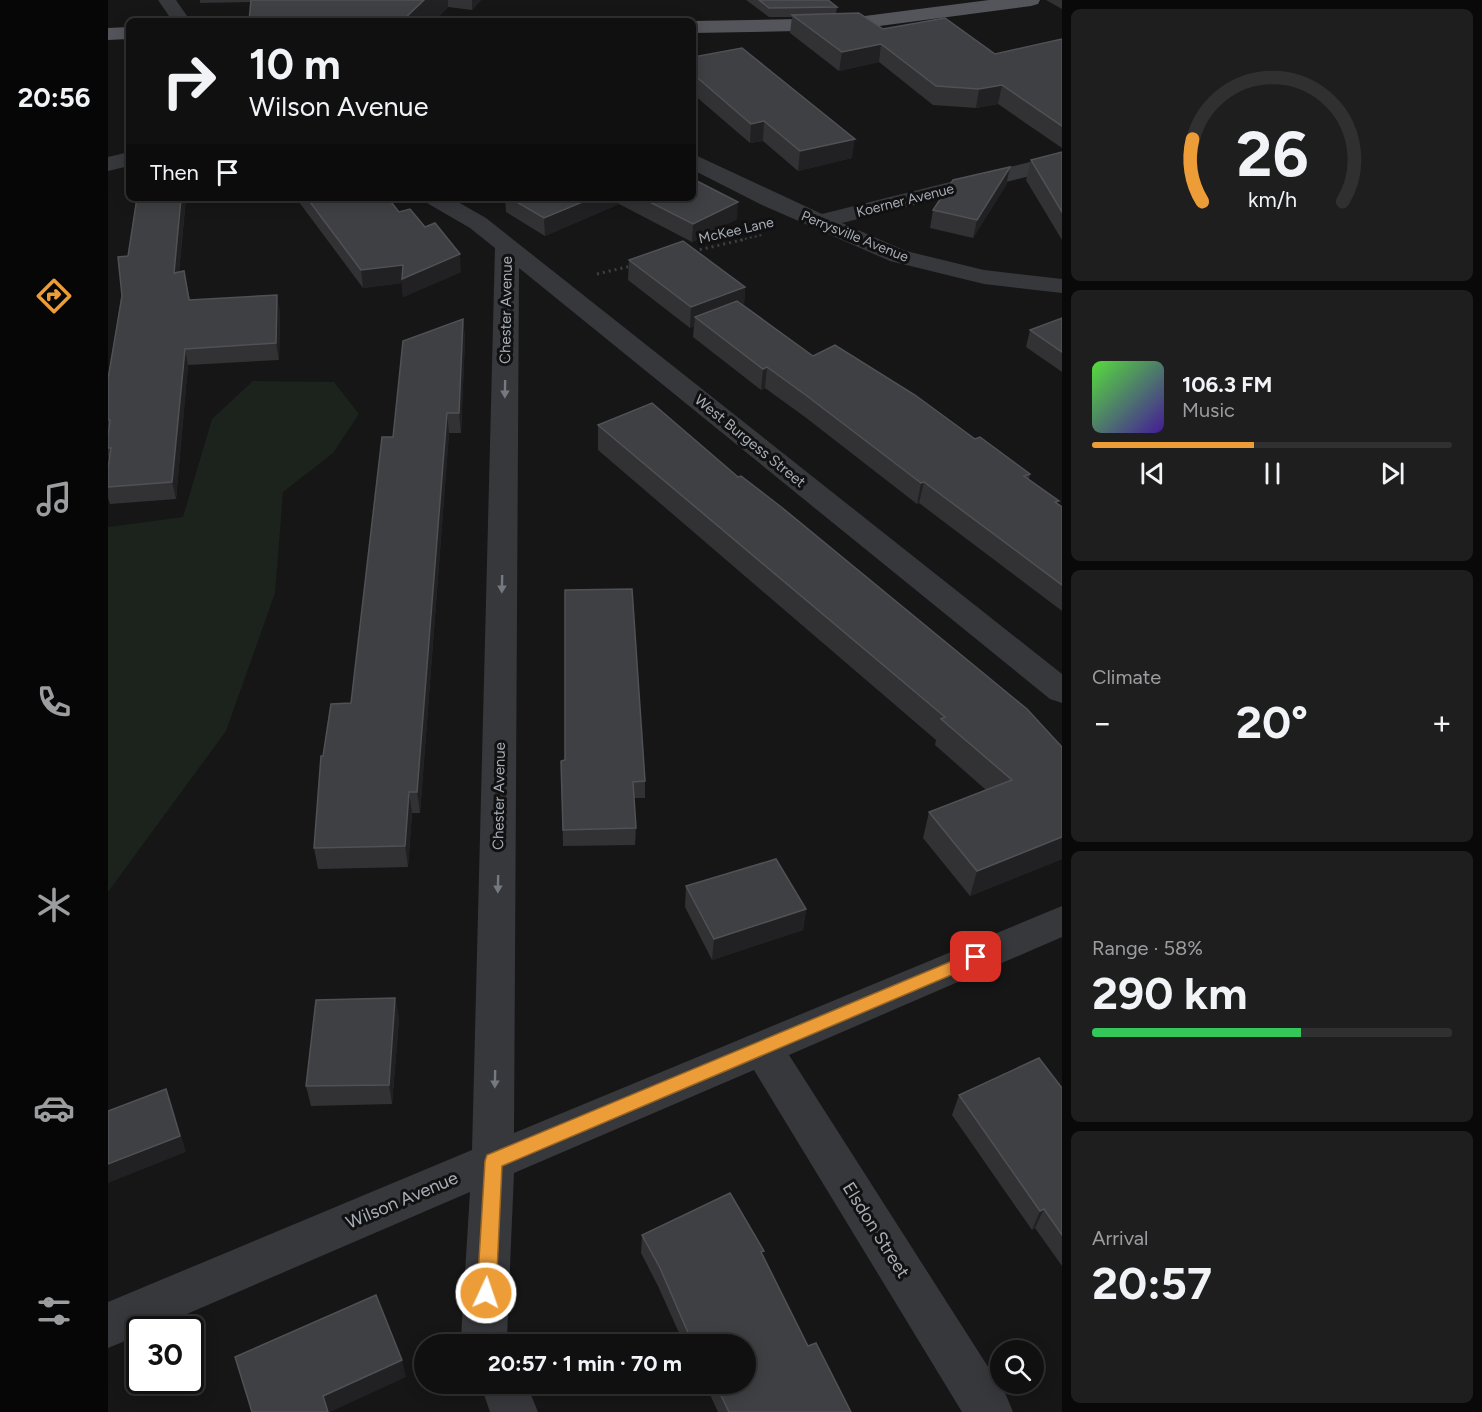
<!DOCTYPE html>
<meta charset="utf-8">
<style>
body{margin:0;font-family:Figtree,sans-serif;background:#1e1e1f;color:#f1f3f6;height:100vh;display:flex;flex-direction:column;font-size:22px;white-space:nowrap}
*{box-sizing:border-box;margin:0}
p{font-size:20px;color:#9c9d9f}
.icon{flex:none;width:33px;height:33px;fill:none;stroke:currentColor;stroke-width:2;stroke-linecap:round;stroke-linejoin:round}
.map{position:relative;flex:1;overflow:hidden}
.drawer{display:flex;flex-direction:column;gap:9px;padding:9px;background:#090909;width:420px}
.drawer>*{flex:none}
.guide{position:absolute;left:18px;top:18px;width:570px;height:183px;border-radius:9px;box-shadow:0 3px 15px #0003,0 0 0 2px #303031;background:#101011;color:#f1f3f6;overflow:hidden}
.tools{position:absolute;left:882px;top:1340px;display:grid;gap:12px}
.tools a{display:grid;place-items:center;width:54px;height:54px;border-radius:50%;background:#101011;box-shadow:0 3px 15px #0003,0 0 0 2px #303031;font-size:30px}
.speed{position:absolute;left:18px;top:1316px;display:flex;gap:12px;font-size:30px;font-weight:700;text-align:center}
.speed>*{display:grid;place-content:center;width:78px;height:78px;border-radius:50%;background:#101011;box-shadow:0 3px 15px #0003,0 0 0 2px #303031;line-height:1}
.speed .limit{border:3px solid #111;border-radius:9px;background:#fff;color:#111}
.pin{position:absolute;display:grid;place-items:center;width:51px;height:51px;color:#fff;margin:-26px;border-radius:12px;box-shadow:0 3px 9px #0006}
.me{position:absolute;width:66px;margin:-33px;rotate:3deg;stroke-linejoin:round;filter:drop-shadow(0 0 4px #0008)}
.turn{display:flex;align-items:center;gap:21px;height:126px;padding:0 24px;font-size:27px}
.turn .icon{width:78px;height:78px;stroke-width:2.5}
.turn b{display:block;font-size:42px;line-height:51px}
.then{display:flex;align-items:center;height:57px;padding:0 24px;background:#0003;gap:12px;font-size:22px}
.big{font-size:45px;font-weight:700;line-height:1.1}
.drawer .widget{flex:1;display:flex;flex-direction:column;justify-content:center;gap:9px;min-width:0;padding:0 21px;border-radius:9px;background:#1e1e1f}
.drawer .dial{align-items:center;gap:0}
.dial svg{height:156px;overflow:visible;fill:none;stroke:#303031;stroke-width:7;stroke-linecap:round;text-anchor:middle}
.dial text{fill:#f1f3f6;stroke:none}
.song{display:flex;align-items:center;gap:18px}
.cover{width:72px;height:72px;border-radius:9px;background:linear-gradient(135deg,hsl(110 70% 55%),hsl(260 70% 35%))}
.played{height:6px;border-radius:3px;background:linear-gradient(90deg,#ed9d38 45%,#303031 45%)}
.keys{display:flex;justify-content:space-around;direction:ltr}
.heat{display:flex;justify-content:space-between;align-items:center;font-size:33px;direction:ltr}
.charge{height:9px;border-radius:4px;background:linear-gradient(90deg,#34c759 58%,#303031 0)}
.trip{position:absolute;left:306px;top:1334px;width:342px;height:60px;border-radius:30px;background:#101011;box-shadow:0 3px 15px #0003,0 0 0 2px #303031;font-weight:700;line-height:60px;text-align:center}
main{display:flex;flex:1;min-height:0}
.tab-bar{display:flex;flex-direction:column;width:108px;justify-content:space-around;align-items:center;background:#060607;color:#9c9d9f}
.tab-bar .icon{width:42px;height:42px}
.tab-bar .selected{color:#ed9d38}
.tab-bar b{font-size:27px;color:#f1f3f6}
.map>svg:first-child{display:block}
.green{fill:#1c221c}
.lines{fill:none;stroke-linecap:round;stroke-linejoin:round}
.path-far1{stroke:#3d3f43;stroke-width:2;stroke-dasharray:2 3;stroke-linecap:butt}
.path{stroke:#3d3f43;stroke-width:3;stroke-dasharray:2 4;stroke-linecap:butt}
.minor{fill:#37383c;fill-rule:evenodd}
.major{fill:#53555b;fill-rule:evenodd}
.wall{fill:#323235}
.shaded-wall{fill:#212123}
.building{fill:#3f4043;stroke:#4f5155;stroke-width:1.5}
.oneway{fill:#757980}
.route{fill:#ed9d38;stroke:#9a6624;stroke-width:1.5}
.labels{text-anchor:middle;stroke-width:6;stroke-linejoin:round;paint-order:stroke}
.far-street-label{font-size:14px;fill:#a8aeb7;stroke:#111112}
.street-label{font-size:15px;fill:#a8aeb7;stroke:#111112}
.near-street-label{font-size:18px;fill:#a8aeb7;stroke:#111112}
</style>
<main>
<nav class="tab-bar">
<b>20:56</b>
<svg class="icon selected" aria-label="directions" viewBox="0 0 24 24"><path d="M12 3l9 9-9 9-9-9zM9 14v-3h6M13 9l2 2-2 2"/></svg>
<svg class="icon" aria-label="music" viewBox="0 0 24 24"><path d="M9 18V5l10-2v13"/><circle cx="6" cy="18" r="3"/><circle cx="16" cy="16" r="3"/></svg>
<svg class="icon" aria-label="phone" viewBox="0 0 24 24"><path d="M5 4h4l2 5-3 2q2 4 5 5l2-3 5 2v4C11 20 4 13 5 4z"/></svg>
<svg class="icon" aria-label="climate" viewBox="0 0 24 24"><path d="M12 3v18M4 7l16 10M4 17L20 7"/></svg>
<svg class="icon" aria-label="car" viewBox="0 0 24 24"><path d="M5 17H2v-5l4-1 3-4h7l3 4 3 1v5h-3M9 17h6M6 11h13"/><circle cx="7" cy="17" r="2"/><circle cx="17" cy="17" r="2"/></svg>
<svg class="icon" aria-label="filters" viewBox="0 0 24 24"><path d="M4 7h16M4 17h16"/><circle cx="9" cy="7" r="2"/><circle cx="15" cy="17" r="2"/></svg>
</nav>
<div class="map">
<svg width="954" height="1412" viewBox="0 0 954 1412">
<rect width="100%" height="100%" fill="#161617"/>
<!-- green -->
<path class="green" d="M145 381 226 382 251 414 225 453 175 492 167 593 118 731 0 892V527L75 517 104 419Z"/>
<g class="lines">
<!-- path-far1 -->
<path class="path-far1" d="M632 240 654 235"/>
<!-- path -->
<g class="path">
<path d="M586 251 638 239"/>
<path d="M489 274 523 266"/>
</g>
<!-- minor -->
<g class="minor">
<path d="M50 0H68L79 16V21H61V16Z"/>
<path d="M21 152V166L0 171V157Z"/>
<path d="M585 154 714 214 954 154V168L734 223 798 251 876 270 954 279V293L876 284 782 261 654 205 585 170Z"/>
<path d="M316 198H343L378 218 954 674V703L942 699 411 268 406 1133 954 906V937L681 1055 898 1395 905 1412H854L646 1070 406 1173 399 1337 402 1344H356L353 1337 362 1192 44 1329H32V1335L0 1348V1302L364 1150 387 248 362 228 319 203Z"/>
<path d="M372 1383H418L430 1412H382Z"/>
</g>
<!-- major -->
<g class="major">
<path d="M881 0H932L930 4 923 6 741 30 585 33V21L741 18Z"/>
<path d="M21 27V39L0 40V28Z"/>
</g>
</g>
<!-- wall -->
<g class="wall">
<path d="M92 0H373L364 10 340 7 326 21H141L143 2 92 3Z"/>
<path d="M638 0H720L729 7 728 14 775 29 887 54 954 39V148L890 104 868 108 825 105 771 62 731 71 682 33 684 17H661Z"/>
<path d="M938 0H954V9Z"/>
<path d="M585 57 744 158 690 171 655 141 642 143 585 94Z"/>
<path d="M954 152V240L918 180 923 160Z"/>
<path d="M902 167 898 185 865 238 822 228 825 210Z"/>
<path d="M29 198H78L71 272 76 271 82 300 172 311 171 360 80 365 68 499 2 504 0 498V468L1 460 0 455V379Z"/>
<path d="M188 198H280L291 212 353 272 295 297 294 283 255 288Z"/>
<path d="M397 198H585L629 219 584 242 511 204 437 236 398 212Z"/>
<path d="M521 260 637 287 636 305 705 356 867 439 922 474 921 479 954 507V611L811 503 809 504 697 417 657 388 653 390 585 337 586 326 582 328 520 280Z"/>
<path d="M954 318V372L918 347 922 330Z"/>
<path d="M355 319 357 339 353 433H341L312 813H304L300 867 210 869 206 848 215 756 243 703 285 437Z"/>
<path d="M490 425 630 477 954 747V859L862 896 815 838 821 812 878 790 827 745 828 740 490 450Z"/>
<path d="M453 761 537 781V798H526L528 828 527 845 455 846Z"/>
<path d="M578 886 698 909 695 930 604 960 577 907Z"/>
<path d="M287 998 291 1019 284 1104 203 1106 198 1086Z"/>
<path d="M954 1088V1266L927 1228 924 1230 844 1115 851 1095Z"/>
<path d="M534 1235 655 1255 700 1346 743 1412H610L599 1388 595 1389 593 1383H638V1344H576L550 1286 533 1253Z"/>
</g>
<!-- shaded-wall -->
<g class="shaded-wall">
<path d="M316 0H340V7L326 21H294Z"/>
<path d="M364 0H373L364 10Z"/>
<path d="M773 44 771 62 731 71 734 52Z"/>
<path d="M894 85 890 104 868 108 871 89Z"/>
<path d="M656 121 655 141 642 143 643 124Z"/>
<path d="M747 139 744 158 690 171 692 151Z"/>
<path d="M902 167 898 185 865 238 869 220Z"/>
<path d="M73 198H78L69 289 66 273Z"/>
<path d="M484 198H511V204L437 236 436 218Z"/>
<path d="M630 202 629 219 584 242 585 224Z"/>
<path d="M352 254 353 272 295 297 294 283 255 288 253 270Z"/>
<path d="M637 287 636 307 587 317 586 326 582 328 583 307Z"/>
<path d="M169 295 172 311 171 360 168 343Z"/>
<path d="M355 319 357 339 353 433 351 413Z"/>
<path d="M77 349 80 365 68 499 64 482Z"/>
<path d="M659 367 657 388 653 390 655 369Z"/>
<path d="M339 413 341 433 312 813 309 792Z"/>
<path d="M816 482 811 503 809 504 813 483Z"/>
<path d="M301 792 304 813 300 867 297 846Z"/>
<path d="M954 837V859L862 896 869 871Z"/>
<path d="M698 909 695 930 604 960 606 939Z"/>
<path d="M287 998 291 1019 284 1104 281 1085Z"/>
<path d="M58 1089 64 1105 78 1152 0 1183V1164Z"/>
<path d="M936 1209 927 1228 924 1230 932 1211Z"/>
<path d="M294 1360 298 1377 222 1412H220L215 1396Z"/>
<path d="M596 1383H599V1388L595 1389Z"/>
</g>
<!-- building -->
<g class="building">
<path d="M143 0H316L294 21H141Z"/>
<path d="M651 0H720L729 7 661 8Z"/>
<path d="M751 13 775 29 837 18 887 54 954 39V126L894 85 871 89 828 86 773 44 734 52 684 15Z"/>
<path d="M634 48 747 139 692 151 656 121 643 124 585 74V57Z"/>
<path d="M954 152V212L923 160Z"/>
<path d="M902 167 869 220 825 210 845 180Z"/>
<path d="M585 179 630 202 585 224 534 198H585Z"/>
<path d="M29 198H73L66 273 76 271 81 300 169 295 168 343 77 349 64 482 0 487V468L3 448H0V436L2 420H0V379L14 296 10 257 20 256Z"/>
<path d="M199 198H280L291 212 302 209 317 227 327 223 352 254 294 279 295 265 253 270Z"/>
<path d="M402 198H484L436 218Z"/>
<path d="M575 241 637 287 583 307 521 260Z"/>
<path d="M629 301 705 356 727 345 807 395 867 439 872 437 922 474 916 476 951 501 947 502 954 507V585L816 482 813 483 699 396 659 367 655 369 587 317Z"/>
<path d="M954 318V352L922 330Z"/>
<path d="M355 319 351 413H339L309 792H301L297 846 206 848 213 756H215L223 704 243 703 274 437H285L295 341Z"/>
<path d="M544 403 630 477 633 476 672 506 919 709 954 747V837L869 871 821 812 904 780 833 719 837 717 490 425Z"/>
<path d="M524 589 537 781 525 782 528 828 455 830 453 761 457 760V590Z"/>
<path d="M668 859 698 909 606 939 578 886Z"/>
<path d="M287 998 281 1085 198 1086 208 1000Z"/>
<path d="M931 1058 954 1088V1235L936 1209 932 1211 851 1095Z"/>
<path d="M58 1089 72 1136 0 1164V1111Z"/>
<path d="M622 1193 656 1251 653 1252 700 1346 708 1343 743 1412H621L607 1383H638V1344H585L552 1268 534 1235Z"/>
<path d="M268 1295 294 1360 215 1396 220 1412H144L127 1357Z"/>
</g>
<!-- one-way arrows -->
<defs><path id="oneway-solid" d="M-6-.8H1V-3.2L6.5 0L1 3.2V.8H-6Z" transform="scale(1.5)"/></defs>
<g class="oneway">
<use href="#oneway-solid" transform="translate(397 389) rotate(91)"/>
<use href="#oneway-solid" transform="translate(394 584) rotate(91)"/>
<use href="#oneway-solid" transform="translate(390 884) rotate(91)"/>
<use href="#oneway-solid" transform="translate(387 1079) rotate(91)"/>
</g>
<!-- route -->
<path class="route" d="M868 951 874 953 876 957 874 962 394 1166 388 1293 385 1299 378 1302 372 1299 369 1293 377 1161 379 1155Z"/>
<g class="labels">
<!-- far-street labels -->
<g class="far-street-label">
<text transform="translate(797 200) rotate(-14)" y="5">Koerner Avenue</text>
<text transform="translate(628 230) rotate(-13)" y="5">McKee Lane</text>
<text transform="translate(747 236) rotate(22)" y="5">Perrysville Avenue</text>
</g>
<!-- street labels -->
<g class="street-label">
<text transform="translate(398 310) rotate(-89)" y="5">Chester Avenue</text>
<text transform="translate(642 441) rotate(39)" y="5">West Burgess Street</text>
<text transform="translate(391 796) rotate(-89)" y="5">Chester Avenue</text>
</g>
<!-- near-street labels -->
<g class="near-street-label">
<text transform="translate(294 1200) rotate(-23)" y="6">Wilson Avenue</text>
<text transform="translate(768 1230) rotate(58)" y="6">Elsdon Street</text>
</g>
</g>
</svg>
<div class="tools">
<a><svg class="icon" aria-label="search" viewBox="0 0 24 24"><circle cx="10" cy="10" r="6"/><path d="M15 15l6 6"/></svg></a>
</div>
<div class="speed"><div class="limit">30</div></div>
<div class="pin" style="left:868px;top:957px;background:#d93025"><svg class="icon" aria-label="arrive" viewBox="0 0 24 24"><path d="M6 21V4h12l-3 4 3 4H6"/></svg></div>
<svg class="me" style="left:378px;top:1293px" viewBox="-20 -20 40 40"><circle r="17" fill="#ed9d38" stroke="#fff" stroke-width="3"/><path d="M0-11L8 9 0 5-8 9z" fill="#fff"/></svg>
<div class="trip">20:57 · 1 min · 70 m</div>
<div class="guide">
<div class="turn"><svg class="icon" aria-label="right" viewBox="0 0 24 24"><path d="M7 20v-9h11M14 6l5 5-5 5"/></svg><div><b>10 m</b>Wilson Avenue</div></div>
<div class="then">Then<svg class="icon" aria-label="arrive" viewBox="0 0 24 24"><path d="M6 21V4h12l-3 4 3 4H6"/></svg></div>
</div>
</div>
<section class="drawer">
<div class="widget dial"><svg viewBox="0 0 100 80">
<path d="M14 69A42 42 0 1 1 86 69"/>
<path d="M14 69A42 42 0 0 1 9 37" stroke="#ed9d38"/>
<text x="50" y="56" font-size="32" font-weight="700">26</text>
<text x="50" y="72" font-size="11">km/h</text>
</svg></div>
<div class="widget">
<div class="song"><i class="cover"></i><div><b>106.3 FM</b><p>Music</p></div></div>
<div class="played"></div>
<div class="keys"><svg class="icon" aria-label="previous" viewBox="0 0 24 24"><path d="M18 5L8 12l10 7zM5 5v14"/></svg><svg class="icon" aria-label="pause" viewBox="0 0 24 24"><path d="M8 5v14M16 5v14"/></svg><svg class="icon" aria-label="next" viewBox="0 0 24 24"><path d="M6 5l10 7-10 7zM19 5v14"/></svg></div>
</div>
<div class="widget"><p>Climate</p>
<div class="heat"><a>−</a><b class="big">20°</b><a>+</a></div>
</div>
<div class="widget"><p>Range · 58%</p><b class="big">290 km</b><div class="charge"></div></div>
<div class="widget"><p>Arrival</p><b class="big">20:57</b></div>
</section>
</main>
